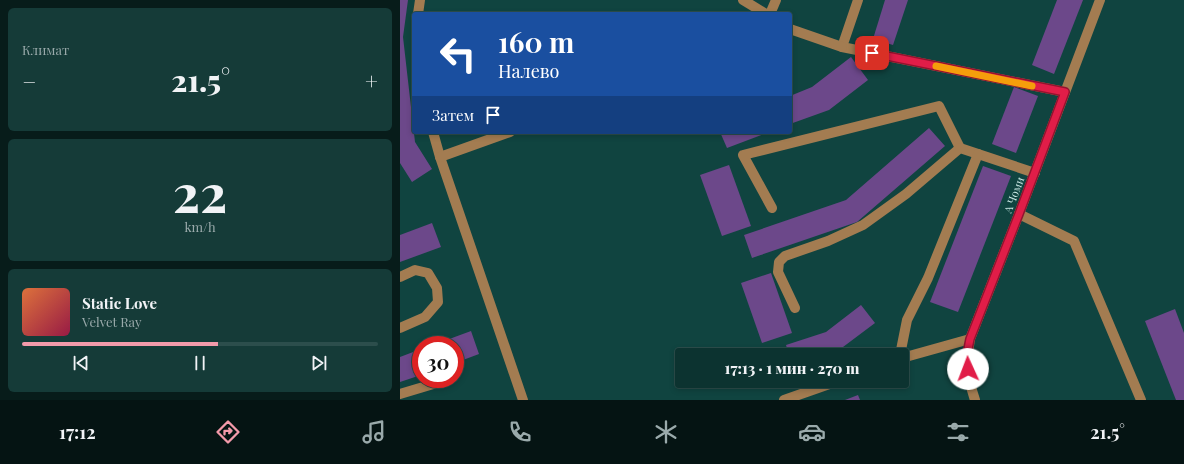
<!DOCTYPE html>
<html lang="ru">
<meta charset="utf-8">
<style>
body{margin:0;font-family:"Playfair Display",serif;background:#153b38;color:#f1f3f6;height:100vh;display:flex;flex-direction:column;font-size:15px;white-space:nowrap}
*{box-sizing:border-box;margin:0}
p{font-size:13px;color:#9aaaab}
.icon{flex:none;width:22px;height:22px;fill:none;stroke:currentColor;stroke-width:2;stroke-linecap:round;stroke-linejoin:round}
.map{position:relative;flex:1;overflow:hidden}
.sheet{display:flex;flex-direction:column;gap:8px;padding:8px;background:#071c1a;width:400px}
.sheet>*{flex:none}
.top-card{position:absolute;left:12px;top:12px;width:380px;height:122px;border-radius:4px;box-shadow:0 2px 6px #0003,0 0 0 1px #2c4e4c;background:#1a4fa0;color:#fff;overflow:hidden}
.speed{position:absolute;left:12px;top:336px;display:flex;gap:8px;font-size:20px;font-weight:700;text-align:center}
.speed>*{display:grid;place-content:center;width:52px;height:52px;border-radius:50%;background:#0c3330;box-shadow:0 2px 6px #0003,0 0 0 1px #2c4e4c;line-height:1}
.speed .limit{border:6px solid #d22;background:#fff;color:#111}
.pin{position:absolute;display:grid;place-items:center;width:34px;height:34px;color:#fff;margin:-17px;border-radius:8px;box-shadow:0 2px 6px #0006}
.me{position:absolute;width:44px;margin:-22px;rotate:358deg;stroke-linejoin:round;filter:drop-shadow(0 0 3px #0008)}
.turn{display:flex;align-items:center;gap:14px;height:84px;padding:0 20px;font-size:18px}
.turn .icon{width:52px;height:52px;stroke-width:2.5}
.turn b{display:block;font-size:28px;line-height:34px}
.then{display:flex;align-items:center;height:38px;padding:0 20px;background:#0003;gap:8px;font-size:15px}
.big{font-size:30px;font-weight:800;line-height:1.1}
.sheet .tile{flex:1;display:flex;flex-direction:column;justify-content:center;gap:6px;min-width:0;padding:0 14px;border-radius:6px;background:#153b38}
.sheet .dial{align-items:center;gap:0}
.dial b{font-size:52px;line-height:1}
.song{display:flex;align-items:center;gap:12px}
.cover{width:48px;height:48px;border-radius:6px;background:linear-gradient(135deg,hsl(20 70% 55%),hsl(340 70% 35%))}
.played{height:4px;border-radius:2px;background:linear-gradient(90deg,#f39aaa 55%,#2c4e4c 55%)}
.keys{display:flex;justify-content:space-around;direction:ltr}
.heat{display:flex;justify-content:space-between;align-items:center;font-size:22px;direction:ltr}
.trip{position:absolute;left:275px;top:348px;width:234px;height:40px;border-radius:4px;background:#0c3330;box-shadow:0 2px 6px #0003,0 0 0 1px #2c4e4c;font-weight:800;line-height:40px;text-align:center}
.dock{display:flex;height:64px;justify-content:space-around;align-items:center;background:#051413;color:#9aaaab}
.dock .icon{width:28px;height:28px}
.dock .selected{color:#f39aaa}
.dock b{font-size:18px;color:#f1f3f6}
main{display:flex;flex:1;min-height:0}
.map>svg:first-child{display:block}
.building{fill:#6c488a}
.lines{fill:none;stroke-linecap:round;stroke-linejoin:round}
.minor{stroke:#a37c51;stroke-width:10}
.route-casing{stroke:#92132f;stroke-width:10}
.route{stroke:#e11d48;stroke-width:7}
.slow{stroke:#f59e0b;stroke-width:7}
.labels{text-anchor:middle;stroke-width:4;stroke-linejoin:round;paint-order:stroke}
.street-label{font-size:11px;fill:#cae9e5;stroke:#104440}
</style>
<main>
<section class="sheet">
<div class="tile"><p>Климат</p>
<div class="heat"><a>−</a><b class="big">21.5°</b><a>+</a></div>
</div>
<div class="tile dial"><b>22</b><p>km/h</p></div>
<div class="tile">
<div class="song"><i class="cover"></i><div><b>Static Love</b><p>Velvet Ray</p></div></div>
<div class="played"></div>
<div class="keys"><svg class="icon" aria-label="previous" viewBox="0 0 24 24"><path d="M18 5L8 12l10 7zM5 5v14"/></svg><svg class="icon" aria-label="pause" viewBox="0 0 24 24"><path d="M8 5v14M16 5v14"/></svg><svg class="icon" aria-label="next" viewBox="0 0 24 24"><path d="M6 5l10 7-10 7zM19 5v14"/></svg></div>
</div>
</section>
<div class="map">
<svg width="784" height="400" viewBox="0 0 784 400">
<rect width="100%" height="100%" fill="#104440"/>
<!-- building -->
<g class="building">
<path d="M0 0H8L3 37 15 142 32 169 12 182 0 163Z"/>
<path d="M485 0H508L493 45 473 39Z"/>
<path d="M657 0H683L654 74 632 65Z"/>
<path d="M451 57 468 80 429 110 390 124V96L412 87Z"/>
<path d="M614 87 638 96 616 153 592 144Z"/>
<path d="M529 128 545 146 457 222 352 258 344 235 446 200Z"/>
<path d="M320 132H369L327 148Z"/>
<path d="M329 165 351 226 322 236 300 175Z"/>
<path d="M583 166 611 176 558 312 530 302Z"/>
<path d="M32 223 41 247 0 262V235Z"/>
<path d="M371 273 392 333 362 343 341 283Z"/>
<path d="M461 305 475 323 439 350 424 355H389L386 345 426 332Z"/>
<path d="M775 309 784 333V400H776L745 321Z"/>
<path d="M71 331 79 354 55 363V345H33Z"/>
<path d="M21 349V375L0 382V357Z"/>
<path d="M458 395 460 400H445Z"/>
</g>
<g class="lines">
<!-- minor -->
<g class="minor">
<path d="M343 0 366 14"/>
<path d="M458 0 442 47 665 92"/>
<path d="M18 14 20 0"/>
<path d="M370 14 376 0"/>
<path d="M390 29 442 47"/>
<path d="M33 132 40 157 123 400"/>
<path d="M40 157 110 132"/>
<path d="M372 208 343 155 539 106 560 148"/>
<path d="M619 214 674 241 741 400"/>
<path d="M0 277 15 270 28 273 37 288 38 302 25 317 0 328"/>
<path d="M395 308 378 272 379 262 385 256 428 241 463 225 506 194 560 148 635 173"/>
<path d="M500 355 507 320 528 278 578 154"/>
<path d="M502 358 570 339"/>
<path d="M0 394 40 382"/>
<path d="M384 400 438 381"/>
<path d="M575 400C568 380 566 360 570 339L619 214 700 0"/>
</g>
</g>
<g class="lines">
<!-- route casing -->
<g class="route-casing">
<path id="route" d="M472 53 665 92 619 214 570 339 567 354 568 369"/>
</g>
<!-- route -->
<use href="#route" class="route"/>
<!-- slow -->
<path class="slow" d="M536 66 632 86"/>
</g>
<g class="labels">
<!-- street labels -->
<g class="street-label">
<text transform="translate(614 195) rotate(-69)" y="4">А Чоми</text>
</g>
</g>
</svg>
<div class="speed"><div class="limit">30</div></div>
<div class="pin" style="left:472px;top:53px;background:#d93025"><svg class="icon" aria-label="arrive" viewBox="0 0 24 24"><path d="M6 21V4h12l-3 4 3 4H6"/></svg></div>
<svg class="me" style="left:568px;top:369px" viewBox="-20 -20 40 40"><circle r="19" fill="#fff"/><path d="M0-13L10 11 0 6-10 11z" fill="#e11d48"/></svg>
<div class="trip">17:13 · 1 мин · 270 m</div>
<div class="top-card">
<div class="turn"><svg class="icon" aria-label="left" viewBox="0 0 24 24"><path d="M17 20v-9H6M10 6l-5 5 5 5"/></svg><div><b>160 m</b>Налево</div></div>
<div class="then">Затем<svg class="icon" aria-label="arrive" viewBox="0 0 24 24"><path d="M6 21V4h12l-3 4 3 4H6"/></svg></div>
</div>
</div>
</main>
<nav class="dock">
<b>17:12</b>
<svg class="icon selected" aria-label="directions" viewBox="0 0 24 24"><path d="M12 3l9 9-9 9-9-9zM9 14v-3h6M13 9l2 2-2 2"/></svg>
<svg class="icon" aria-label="music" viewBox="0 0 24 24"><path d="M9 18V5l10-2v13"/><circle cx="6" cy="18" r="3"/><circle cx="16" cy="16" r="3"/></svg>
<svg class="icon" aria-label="phone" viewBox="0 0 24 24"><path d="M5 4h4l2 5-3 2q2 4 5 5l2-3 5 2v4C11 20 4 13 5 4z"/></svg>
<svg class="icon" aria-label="climate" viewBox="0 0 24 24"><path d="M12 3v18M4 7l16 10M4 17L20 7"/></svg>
<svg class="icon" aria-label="car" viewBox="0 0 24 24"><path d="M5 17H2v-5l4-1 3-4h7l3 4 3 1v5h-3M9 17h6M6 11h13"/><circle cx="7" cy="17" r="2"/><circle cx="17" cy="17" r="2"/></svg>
<svg class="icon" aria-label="filters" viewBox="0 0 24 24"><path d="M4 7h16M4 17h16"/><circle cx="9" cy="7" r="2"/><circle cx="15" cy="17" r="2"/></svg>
<b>21.5°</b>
</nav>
